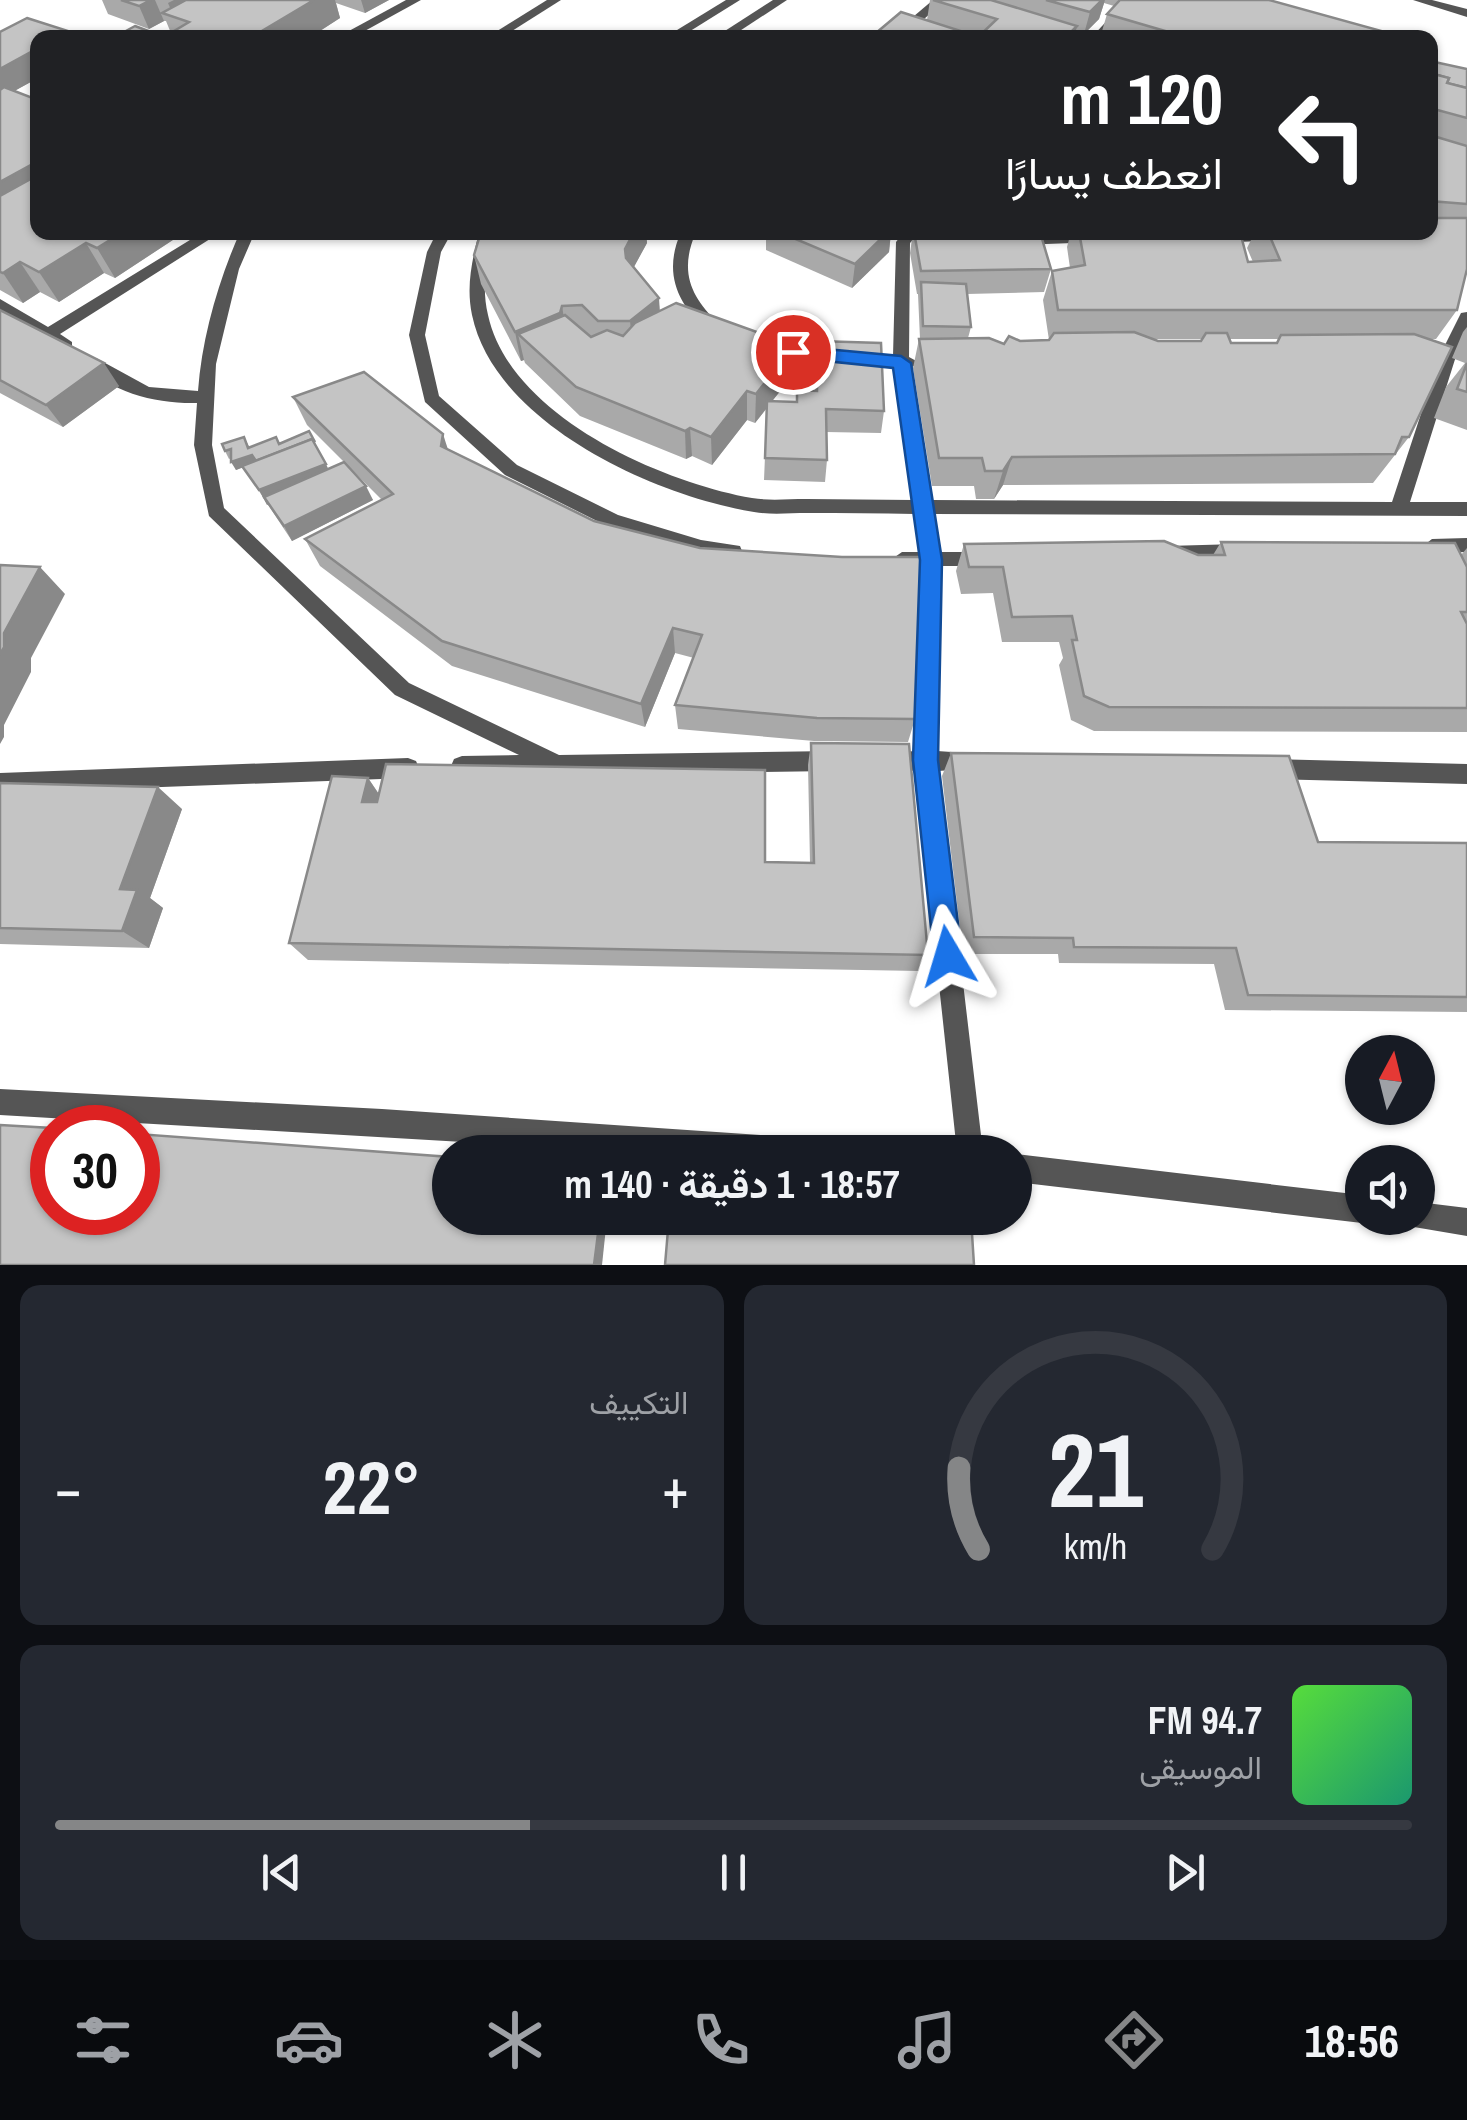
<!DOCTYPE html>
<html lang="ar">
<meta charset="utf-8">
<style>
body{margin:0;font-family:"Archivo Narrow",Vazirmatn,sans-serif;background:#242831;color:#f1f3f6;direction:rtl;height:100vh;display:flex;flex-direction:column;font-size:38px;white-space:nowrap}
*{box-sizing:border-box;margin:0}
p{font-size:32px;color:#9ea1a6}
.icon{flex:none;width:55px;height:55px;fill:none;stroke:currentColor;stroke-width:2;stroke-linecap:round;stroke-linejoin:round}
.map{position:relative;height:1265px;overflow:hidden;direction:ltr}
.sheet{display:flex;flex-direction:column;gap:20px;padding:20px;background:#0d0f14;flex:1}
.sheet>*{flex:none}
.banner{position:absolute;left:30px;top:30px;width:1408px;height:210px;border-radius:20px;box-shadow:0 2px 8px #0004;direction:rtl;background:#202124;color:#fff;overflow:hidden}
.needle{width:65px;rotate:7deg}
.fabs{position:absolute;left:1345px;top:1035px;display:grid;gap:20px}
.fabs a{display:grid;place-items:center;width:90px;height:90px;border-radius:50%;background:#171b24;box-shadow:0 2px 8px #0004;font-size:50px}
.speed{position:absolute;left:30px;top:1105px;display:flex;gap:20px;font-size:50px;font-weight:700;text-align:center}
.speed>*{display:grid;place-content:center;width:130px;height:130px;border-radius:50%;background:#171b24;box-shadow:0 2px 8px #0004;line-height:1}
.speed .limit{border:15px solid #d22;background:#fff;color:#111}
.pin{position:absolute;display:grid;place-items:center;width:85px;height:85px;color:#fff;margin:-42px;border:5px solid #fff;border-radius:50%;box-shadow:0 2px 10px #0007}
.me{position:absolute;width:110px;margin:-55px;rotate:353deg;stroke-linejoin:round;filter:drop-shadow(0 0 8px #0008)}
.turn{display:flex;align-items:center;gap:35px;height:210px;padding:0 50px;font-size:45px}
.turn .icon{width:130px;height:130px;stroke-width:2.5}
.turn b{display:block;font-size:70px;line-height:85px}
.big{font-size:75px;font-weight:700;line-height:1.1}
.sheet .card{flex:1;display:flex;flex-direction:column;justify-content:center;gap:15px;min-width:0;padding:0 35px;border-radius:20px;background:#242831}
.sheet .dial{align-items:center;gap:0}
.dial svg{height:260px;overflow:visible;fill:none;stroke:#363941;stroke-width:7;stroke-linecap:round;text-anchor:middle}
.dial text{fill:#f1f3f6;stroke:none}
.song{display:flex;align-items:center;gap:30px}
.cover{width:120px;height:120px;border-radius:15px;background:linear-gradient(135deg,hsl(110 70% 55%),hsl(160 70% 35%))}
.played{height:10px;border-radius:5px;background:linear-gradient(90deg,#858687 35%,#363941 35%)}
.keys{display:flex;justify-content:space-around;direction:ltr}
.heat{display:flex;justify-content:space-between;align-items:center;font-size:55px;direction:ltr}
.sheet .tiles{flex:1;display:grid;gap:20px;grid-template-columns:1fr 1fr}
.card:last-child{grid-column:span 2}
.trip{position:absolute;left:432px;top:1135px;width:600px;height:100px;border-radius:50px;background:#171b24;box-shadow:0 2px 8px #0004;font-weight:700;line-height:100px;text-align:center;direction:rtl}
.menu{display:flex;height:160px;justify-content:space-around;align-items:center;background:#090b0e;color:#9ea1a6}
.menu .icon{width:70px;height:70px}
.menu .selected{color:#858687}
.menu b{font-size:45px;color:#f1f3f6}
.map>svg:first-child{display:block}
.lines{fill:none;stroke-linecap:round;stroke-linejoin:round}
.minor{fill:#555;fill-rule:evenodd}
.wall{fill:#a9a9a9;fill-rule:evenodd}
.shaded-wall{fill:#898989}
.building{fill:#c4c4c4;stroke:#898989;stroke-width:2.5}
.route{fill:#1a73e8;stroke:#114b97;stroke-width:2.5}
</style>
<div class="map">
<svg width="1467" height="1265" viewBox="0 0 1467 1265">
<rect width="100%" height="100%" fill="#fff"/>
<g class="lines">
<!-- minor -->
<g class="minor">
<path d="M229 0H244L174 38H158Z"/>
<path d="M406 0H421L352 38H336Z"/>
<path d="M547 0H561L501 38H486Z"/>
<path d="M726 0H740L679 38H664Z"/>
<path d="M773 0H787L729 38H714Z"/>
<path d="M933 0H946L902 38H888Z"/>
<path d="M1126 0H1138L1104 38H1091Z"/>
<path d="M1413 0H1432L1467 9V17Z"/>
<path d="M203 232H221L60 334 72 342V350H60L0 311V299L48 327Z"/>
<path d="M240 232H255L239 269 216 364 212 445 224 508 409 683 559 755 833 751 841 754 844 761 841 768 833 771 462 776 454 773 451 766 454 759 462 756 519 755 395 695 209 516 194 445 197 403C157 404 110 393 82 362L84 358H96L149 387 198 391C202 337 218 282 240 232Z"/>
<path d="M437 232H452L441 252 425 335 439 396 517 465 618 515 701 540 740 546 742 551 740 556 701 554 605 525 505 475 425 402 409 335 427 252Z"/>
<path d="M479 232H493C487 261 481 286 488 315 510 416 661 482 752 498 769 501 788 499 806 499 841 499 877 500 913 500L893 367 752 352 744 347 752 342 893 356 896 242 904 232H920L910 243 909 357 920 363 910 368 931 500 1392 502 1441 353 1461 313 1467 312V333L1457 353 1410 502H1467V516L933 514 939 552H983L993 559 983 566H940L937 751 981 754 984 761 981 768 938 771 983 1152H957L916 771 879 768 876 761 879 754 915 751 921 566H902L892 559 902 552H920L915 514C879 513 843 513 807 513 790 513 771 515 754 512 655 496 495 424 472 315 466 286 472 261 479 232Z"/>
<path d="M681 232H696C679 271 690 296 719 324V332H707C677 302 663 273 681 232Z"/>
<path d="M1280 232 1287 237 1285 240 1214 243 1207 238 1214 233Z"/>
<path d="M1095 234 1100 236V242L1019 245 1012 240 1019 235Z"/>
<path d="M1467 538V552L1432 553 1423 546 1432 539Z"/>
<path d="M1238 544 1247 551 1238 558 1167 560 1158 553 1167 546Z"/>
<path d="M408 758 416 761 419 768 416 775 408 778 0 793V773Z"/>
<path d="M1267 759 1467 764V784L1267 779 1259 776 1256 769 1259 762Z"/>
<path d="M0 1089 382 1109 819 1139 829 1142 832 1152H632L0 1115Z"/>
<path d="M1015 1154 1362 1195V1218H1372L1362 1223 1015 1182Z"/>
<path d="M1418 1202 1467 1208V1236L1408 1226 1405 1218H1418Z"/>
</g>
</g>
<!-- wall -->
<g class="wall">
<path d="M102 0H389L365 13 336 3 340 18 309 38H173L166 21H164L149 29 108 14Z"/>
<path d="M930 0H1269L1395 38H1100L1107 14 1114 6 1104 3 1099 19 1084 34 1075 32 1074 38H870L927 20Z"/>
<path d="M0 32 38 38V78L14 91 38 232H185L115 278 104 273 59 302 40 292 23 303 0 290Z"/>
<path d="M1430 61 1467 69V274H1466L1457 310 1436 339H1429L1409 437 1373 483 1003 485 994 499H976L974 486H932L913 368 919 339H920L918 294H917L910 253 913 232H1040L1051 269 1044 292 967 294 971 327 968 338 1004 344 1020 341 1049 340 1043 300 1052 271 1070 268 1067 247 1071 232H1240L1248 262H1253L1247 248 1255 232H1430ZM1153 339H1202L1201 341H1158ZM1230 339H1278L1276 343H1231Z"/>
<path d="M252 232H322L319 240 255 238Z"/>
<path d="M481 232H652L651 234H646L647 243 633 268 659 311 776 339V356L782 361 781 390 772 401 796 402 815 391 817 341 884 411 881 433 826 432 827 460 825 482 764 480 767 408 755 423 747 420 712 465 692 456 686 459 580 416 525 363 524 360 521 361 481 284 474 255Z"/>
<path d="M766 232H891L889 252 852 288 766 250Z"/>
<path d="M0 310 119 386 63 427 0 393Z"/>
<path d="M1467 327V430L1434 418 1446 387 1465 363 1452 358 1463 332Z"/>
<path d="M293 397 448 450 915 719 908 742 814 741 678 729 675 705 694 658 675 653 645 727 452 666 320 566 305 539 382 500 347 465 373 500 292 541 243 467 236 470 231 458 229 459 225 451 279 444 328 469 344 462 307 425Z"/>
<path d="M1221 542 1461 555 1467 548V732L1094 731 1071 720 1059 665 1063 658 1059 642H1002L993 593 961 594 956 571 964 544 1213 555Z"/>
<path d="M811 743 928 955 920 971 308 960 289 943 368 778 379 794 765 862 810 863 808 765Z"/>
<path d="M951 753 1318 842 1467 843V1012L1225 1010 1214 964 1059 963 1058 954H963L942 776Z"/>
<path d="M0 783 182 809 150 898 163 908 149 948 0 944Z"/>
</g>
<!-- shaded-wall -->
<g class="shaded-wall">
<path d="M151 0H155L164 21 149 29 139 6Z"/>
<path d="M174 0H217L174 17 168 3Z"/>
<path d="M314 0H335L340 18 309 38H250Z"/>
<path d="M361 0H389L365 13Z"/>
<path d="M1102 0H1105L1099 19 1084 34 1090 12Z"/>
<path d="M1077 26 1074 38H1065Z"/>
<path d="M68 31 71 38H56Z"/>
<path d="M38 48V71L34 70 38 78 0 99V69Z"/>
<path d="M38 161V201L0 224V182Z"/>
<path d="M123 232H185L115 278 97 248Z"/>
<path d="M634 232H646L647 243 628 278 625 249Z"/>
<path d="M888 232H891L889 252 852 288 855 264Z"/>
<path d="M86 243 104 273 59 302 39 272Z"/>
<path d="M20 262 40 292 23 303 3 273Z"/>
<path d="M659 298 661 328 633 350 630 321Z"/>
<path d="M562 306 567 336 518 334 524 360 521 361 515 332Z"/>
<path d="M776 339 775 369 768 350Z"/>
<path d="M782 361 781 390 755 423 756 394Z"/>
<path d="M104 363 119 386 63 427 46 405Z"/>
<path d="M747 391V420L712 465 711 437Z"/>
<path d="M690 428 692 456 686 459 685 431Z"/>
<path d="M443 434 452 462 441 446Z"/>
<path d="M244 437 257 462 236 470 231 462Z"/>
<path d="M1012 457 1003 485 994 499 1003 471Z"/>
<path d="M326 464 333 479 267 505 259 490Z"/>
<path d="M366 486 373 500 292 541 284 526Z"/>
<path d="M40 567 65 594 31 658V672L4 725V737L0 744V655L4 633Z"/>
<path d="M673 628 675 653 645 727 641 704Z"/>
<path d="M368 778 382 799 377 823 362 802Z"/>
<path d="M158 787 182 809 150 898 163 908 149 948 122 931 120 889Z"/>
<path d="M600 1218H607L602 1265H594Z"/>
</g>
<!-- building -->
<g class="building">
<path d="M121 0H151L139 6Z"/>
<path d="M186 0H314L250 38H180L174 31 189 22 162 13Z"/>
<path d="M933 0H991L1077 26 1065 38H977L997 19Z"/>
<path d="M1046 0H1102L1090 12Z"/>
<path d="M1120 0H1269L1396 35 1395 38H1189L1107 14Z"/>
<path d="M901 12 967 33 962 38H870Z"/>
<path d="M27 18 68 31 56 38H38V48L0 69V32Z"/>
<path d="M135 26 167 38H113Z"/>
<path d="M1430 61 1467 69V88L1447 83 1449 78 1430 73Z"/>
<path d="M1430 73 1449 78 1447 83 1467 88V118L1430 108Z"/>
<path d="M4 87 38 100V161L0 182V90Z"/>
<path d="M1430 135 1467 146V204L1430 201Z"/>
<path d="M38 175V232H123L97 248 86 243 39 272 20 262 3 273 0 272V196Z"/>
<path d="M1430 218H1467V269L1457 310H1058L1052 271 1085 265 1079 232H1240L1248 262 1280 260 1268 232H1430Z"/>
<path d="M481 232H634L625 249 626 258 659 298 630 321H598L582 305 562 306 560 313 515 332 474 255Z"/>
<path d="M779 232H888L855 264Z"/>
<path d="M914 232H1040L1051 269 921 271Z"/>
<path d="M921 282 966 284 971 327 923 326Z"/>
<path d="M676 303 776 339 768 350 782 361 756 394 747 391 711 437 690 428 685 431 576 387 518 334 565 315 591 337 607 330 623 336 635 323Z"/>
<path d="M0 310 104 363 46 405 0 380Z"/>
<path d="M1134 332 1158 341H1201L1206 333H1227L1231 343H1277L1281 335 1414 334 1452 347 1409 437H1402L1395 454 1012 457 1003 471H985L982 458H939L919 339 989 338 1004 344 1009 336 1020 341 1049 340 1054 333Z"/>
<path d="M817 341 881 343 884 411 826 409 827 460 765 458 767 401 797 402V390L817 391Z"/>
<path d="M1467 363V392L1457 389Z"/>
<path d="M364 372 443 434 441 446 594 521 700 548 842 557H927L915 719 817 718 675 705 702 635 673 628 641 704 442 641 305 539 393 494 293 397Z"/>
<path d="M309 431 315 442 312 439 256 461 252 455 231 462V449L225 451 222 444 244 437 248 448 276 437 279 444Z"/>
<path d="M312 439 326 464 259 490 242 466Z"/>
<path d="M344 462 366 486 284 526 264 497Z"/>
<path d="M1164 541 1198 555H1225L1221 542 1455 543 1467 567V612H1461L1467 624V708L1109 707 1084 696 1072 640H1077L1072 616 1012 617 1003 567H969L964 544Z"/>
<path d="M0 565 40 567 4 633V647L0 655Z"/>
<path d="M811 743 909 744 928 955 289 943 332 776 368 778 362 802H377L386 764 765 770V862L814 863Z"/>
<path d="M951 753 1289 756 1318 842 1467 843V997L1248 995 1236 948 1074 947 1073 938 974 937Z"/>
<path d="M0 783 158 787 120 889 137 890 122 931 0 928Z"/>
<path d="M0 1125 52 1128V1212H138V1134L450 1157V1218H600L594 1265H0Z"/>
<path d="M669 1218H971L974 1265H665Z"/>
</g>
<!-- route -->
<path class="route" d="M793 346 901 356 911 363 942 560 938 760 962 956 958 966 948 970 938 966 934 956 913 760 920 560 893 368 787 357V348Z"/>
</svg>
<div class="fabs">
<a><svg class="needle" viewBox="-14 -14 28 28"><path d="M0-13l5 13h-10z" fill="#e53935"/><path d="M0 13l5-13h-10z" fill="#9ea1a6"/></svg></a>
<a><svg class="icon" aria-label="sound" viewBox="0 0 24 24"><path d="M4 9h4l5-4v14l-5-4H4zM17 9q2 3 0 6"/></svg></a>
</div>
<div class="speed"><div class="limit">30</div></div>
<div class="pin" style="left:793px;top:352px;background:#d93025"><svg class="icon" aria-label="arrive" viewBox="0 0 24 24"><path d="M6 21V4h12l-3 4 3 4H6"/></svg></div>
<svg class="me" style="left:948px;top:956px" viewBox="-20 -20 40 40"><path d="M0-17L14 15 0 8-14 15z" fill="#1a73e8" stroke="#fff" stroke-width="4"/></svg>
<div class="trip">18:57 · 1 دقيقة · 140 m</div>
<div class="banner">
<div class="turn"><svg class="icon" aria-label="left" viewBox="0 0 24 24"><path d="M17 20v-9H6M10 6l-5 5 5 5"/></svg><div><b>120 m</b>انعطف يسارًا</div></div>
</div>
</div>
<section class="sheet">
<div class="tiles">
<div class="card dial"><svg viewBox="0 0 100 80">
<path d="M14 69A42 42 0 1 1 86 69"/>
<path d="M14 69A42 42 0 0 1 8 44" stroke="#858687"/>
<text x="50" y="56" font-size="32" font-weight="700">21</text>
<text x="50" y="72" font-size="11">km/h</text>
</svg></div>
<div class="card"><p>التكييف</p>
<div class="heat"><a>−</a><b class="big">22°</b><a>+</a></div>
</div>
<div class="card">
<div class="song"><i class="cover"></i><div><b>94.7 FM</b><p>الموسيقى</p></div></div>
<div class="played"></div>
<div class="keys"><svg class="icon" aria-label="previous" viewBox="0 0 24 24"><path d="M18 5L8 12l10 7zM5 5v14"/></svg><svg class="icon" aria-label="pause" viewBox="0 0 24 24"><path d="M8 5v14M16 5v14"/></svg><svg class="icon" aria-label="next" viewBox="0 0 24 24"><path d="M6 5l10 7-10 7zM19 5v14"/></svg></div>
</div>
</div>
</section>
<nav class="menu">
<b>18:56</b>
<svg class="icon selected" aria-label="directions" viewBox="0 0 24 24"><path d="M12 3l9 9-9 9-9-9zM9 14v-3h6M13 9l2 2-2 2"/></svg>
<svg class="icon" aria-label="music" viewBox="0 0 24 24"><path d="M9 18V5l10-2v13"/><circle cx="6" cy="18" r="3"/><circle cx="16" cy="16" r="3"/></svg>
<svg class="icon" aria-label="phone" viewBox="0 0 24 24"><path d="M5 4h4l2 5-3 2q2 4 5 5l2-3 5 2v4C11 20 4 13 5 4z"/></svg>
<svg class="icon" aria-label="climate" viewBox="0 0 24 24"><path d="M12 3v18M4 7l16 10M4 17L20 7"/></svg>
<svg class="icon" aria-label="car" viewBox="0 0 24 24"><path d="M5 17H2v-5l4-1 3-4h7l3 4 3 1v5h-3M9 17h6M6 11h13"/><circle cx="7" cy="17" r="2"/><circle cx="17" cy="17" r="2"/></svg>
<svg class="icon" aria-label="filters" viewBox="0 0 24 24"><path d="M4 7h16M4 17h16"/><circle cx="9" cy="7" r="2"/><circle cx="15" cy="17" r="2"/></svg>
</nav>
